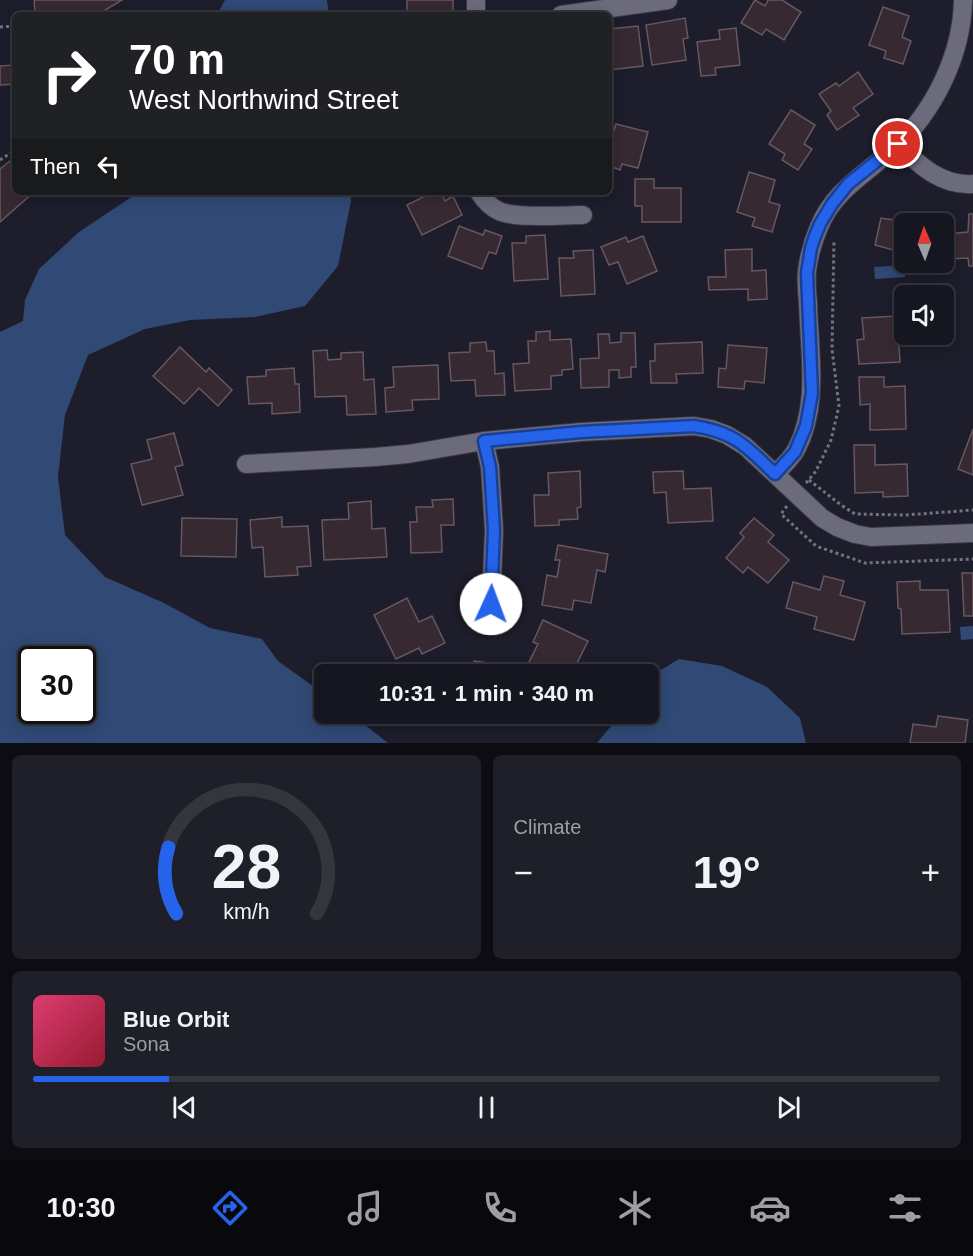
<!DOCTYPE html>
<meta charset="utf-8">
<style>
body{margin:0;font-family:Helvetica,sans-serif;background:#1f1f29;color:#f1f3f6;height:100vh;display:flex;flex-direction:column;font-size:22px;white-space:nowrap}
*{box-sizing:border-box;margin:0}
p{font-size:20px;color:#9e9fa5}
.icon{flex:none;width:33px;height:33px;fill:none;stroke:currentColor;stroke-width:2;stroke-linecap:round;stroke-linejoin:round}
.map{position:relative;height:743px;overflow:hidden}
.panel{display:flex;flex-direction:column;gap:12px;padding:12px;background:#0c0c12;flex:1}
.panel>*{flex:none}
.top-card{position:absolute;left:12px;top:12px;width:600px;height:183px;border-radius:9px;box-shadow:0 3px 15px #0003,0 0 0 2px #35353e;background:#202124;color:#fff;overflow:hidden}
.needle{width:39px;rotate:358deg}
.controls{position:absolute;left:894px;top:213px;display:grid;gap:12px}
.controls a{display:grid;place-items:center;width:60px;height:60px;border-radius:9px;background:#161620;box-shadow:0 3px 15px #0003,0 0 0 2px #35353e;font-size:30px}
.speed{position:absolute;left:18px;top:646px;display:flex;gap:12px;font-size:30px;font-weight:700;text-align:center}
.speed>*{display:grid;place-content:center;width:78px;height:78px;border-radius:50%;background:#161620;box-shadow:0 3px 15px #0003,0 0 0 2px #35353e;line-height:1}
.speed .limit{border:3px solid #111;border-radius:9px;background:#fff;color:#111}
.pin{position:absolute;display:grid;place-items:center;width:51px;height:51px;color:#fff;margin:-26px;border:3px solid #fff;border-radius:50%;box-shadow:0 2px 6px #0007}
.me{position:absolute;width:66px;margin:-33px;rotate:2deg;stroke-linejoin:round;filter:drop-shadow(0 0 4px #0008)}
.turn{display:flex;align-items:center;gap:21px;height:126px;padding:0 18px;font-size:27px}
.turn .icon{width:78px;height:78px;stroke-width:2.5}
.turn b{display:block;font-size:42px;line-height:51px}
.then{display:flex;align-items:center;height:57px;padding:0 18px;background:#0003;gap:12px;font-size:22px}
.big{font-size:45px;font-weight:600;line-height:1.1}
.panel .tile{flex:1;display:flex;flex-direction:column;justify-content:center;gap:9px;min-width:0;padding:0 21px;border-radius:9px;background:#1f1f29}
.panel .dial{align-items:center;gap:0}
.dial svg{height:156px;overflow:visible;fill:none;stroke:#35353e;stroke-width:7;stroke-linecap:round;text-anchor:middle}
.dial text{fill:#f1f3f6;stroke:none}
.song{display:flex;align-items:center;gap:18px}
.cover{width:72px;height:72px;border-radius:9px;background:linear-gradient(135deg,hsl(340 70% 55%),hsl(350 70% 35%))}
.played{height:6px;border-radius:3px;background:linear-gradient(90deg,#2563eb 15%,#35353e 15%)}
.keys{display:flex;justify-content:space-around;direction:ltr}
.heat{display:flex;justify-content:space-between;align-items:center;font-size:33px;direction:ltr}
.panel .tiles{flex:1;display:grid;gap:12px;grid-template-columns:1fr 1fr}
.tile:last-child{grid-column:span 2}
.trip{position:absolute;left:314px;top:664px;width:345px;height:60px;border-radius:9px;background:#161620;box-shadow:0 3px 15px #0003,0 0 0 2px #35353e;font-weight:600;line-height:60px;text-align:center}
.tabs{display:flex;height:96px;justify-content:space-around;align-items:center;background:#09090d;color:#9e9fa5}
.tabs .icon{width:42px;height:42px}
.tabs .active{color:#2563eb}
.tabs b{font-size:27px;color:#f1f3f6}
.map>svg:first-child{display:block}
.water{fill:#304975;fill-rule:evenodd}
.building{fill:#372932;stroke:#675760;stroke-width:1.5}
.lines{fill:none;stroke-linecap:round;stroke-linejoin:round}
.minor-casing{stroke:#393844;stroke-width:20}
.path{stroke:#747480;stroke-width:3;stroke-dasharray:3 3;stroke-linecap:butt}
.minor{stroke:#6b6b7c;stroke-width:18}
.route-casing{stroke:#184099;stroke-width:15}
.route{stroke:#2563eb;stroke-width:10}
</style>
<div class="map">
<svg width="973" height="743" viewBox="0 0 973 743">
<rect width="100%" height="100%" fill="#1d1d2b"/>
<!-- water -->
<g class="water">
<path d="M225 0H327L329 15H217Z"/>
<path d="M139 192H350L351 201 338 266 305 306 255 317 190 320 145 329 88 355 65 415 58 477 65 535 105 577 164 603 210 628 262 639 278 661 324 694V714H351L388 743H0V332L23 321 25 300 39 269 79 232ZM32 660H82V711H32Z"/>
<path d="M905 265V277L875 279 874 267Z"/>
<path d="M973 626V639L961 640 960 627Z"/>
<path d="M679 659 722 666 767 687 800 718 806 743H597L621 714H648V682L656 673Z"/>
</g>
<!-- building -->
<g class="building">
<path d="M34 0H122L97 15 35 12Z"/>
<rect x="407" y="0" width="46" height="15"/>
<path d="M755 0 765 6 768 0H782L801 12 784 40 766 29 762 35 741 23Z"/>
<path d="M883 7 909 16 902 37 911 41 903 64 884 58 886 51 869 45Z"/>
<path d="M685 18 688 38 683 39 686 60 652 65 646 25Z"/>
<path d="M638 26 643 66 609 70V29Z"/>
<path d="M736 28 740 65 715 68 716 75 701 76 697 42 720 39 719 30Z"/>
<path d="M14 65 15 84 0 85V66Z"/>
<path d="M858 72 873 94 853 108 859 115 837 130 827 115 831 111 819 94 836 83 839 86Z"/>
<path d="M791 110 815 125 804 144 812 149 798 170 782 160 785 154 769 144Z"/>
<path d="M616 124 648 132 638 168 622 164 620 170 609 166V145Z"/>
<path d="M10 161 15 163V192H34L0 222V169Z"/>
<path d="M749 172 775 180 769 202 780 205 772 232 752 226 755 218 737 212Z"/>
<path d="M635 179H654V188H681V222H642V206H635Z"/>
<path d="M433 192H441L445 201 453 196 462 215 422 235 407 205Z"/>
<path d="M969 214H973V266H969L968 258 949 259 947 234 968 232Z"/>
<path d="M902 216 924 224H904V253L875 245 881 218 894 220V225L899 227Z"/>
<path d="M459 226 483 235 485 230 502 236 496 254 489 252 482 269 448 256Z"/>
<path d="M545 235 548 279 514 281 512 243H526V236Z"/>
<path d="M643 236 657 271 627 284 618 262 609 265 601 247 626 237 628 242Z"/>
<path d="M752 249V271L766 270 767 299 748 300V289L709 290 708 277H726L725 250Z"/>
<path d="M593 250 595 294 561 296 559 258H574L573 251Z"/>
<path d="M897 316 900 362 859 364 857 340 864 339 862 318Z"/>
<path d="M550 331V340L571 339 573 369 562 370V375L551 376V389L515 391 513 364 529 363 528 341H536V332Z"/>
<path d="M621 333H635L636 367H631V377L619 378V370H609V387L581 388 580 359 599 358 598 334H609L610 343 621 342Z"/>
<path d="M486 342 487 351H494L495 374 504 373 505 395 476 396 475 380 451 381 449 353 470 352V343Z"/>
<path d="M702 342 703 373 676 374 677 383H651L650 361H655V344Z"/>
<path d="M728 345 767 348 764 383 745 381 744 389 718 387 719 368 726 369Z"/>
<path d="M180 347 206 372 209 368 232 390 218 406 199 388 184 404 153 376Z"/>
<path d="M327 350 328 360 341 359V353L363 352 364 380 374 379 376 414 347 415 346 396 315 397 313 351Z"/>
<path d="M438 365 439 399 412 400 413 410 386 412 385 388 394 387 393 367Z"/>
<path d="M294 368 295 384H299L300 412 272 414V403L249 404 247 377 266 376V370Z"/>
<path d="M859 377H884V387L905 386 906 429 870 430V404L860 405Z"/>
<path d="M973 429V475L958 469Z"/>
<path d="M174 433 183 465 175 467 183 495 142 505 131 464 152 459 147 440Z"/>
<path d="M854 445H875V465L907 464 908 496 883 497V492L855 493Z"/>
<path d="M580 471 581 507 577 508 578 519 559 520V525L535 526 534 495H549L548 473Z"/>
<path d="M683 471 684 489 711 488 713 521 668 523 666 492 654 493 653 472Z"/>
<path d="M453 499 454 525H441L442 552 411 553 410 522H417L416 507H433L432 500Z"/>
<path d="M371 501 372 529 385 528 387 557 324 560 322 520 349 519 348 503Z"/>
<path d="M282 517V527L308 526 311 566 297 567 298 575 265 577 263 547 252 548 250 520Z"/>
<path d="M182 518 237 519 236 557 181 556Z"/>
<path d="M754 518 774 535 768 542 789 560 768 583 748 567 743 573 726 558 744 537 740 533Z"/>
<path d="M558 545 608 554 605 572 597 570 591 603 574 600 572 610 542 605 547 575 557 577 560 560H555Z"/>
<path d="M962 573H973V616H964Z"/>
<path d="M824 576 844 581 840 595 865 602 854 640 814 629 817 617 786 608 793 582 820 590Z"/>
<path d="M920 581V590H948L950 632 902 634 901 609 898 608 897 582Z"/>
<path d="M407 598 419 622 432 616 445 643 422 654 419 648 396 659 374 615Z"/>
<path d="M543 620 588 641 575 667 565 663 559 675H542L526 668 538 644 533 642Z"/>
<path d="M474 661 503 665 501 675H442L443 669 472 673Z"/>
<path d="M938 716 968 720 965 743H910L913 724 936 727Z"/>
</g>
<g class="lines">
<!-- minor casing -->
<g class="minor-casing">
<g id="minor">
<path d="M476 15V0"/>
<path d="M561 15 668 0"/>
<path d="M898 144C919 165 941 186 973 184"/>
<path d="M479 192C484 200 490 207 499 211 516 219 562 215 583 215"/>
<path d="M246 464 375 457 408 454 484 441"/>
<path d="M775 474C782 467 791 459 796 450 820 405 809 351 808 302 807 292 806 281 807 271 809 255 813 241 819 227 834 190 866 174 893 149 934 112 962 55 963 0"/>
<path d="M491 604 494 530 490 467 484 441 581 432 694 426 711 429 727 435 745 446 822 518 837 527 855 534 871 537 973 533"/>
</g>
</g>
<!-- path -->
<g class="path">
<path d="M0 27 15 26"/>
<path d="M0 160 15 150"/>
<path d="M809 480 841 505 855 514 906 515 973 510"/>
<path d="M806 483 816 471 831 440 839 406 832 349 834 240"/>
<path d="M787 506 781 514 816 546 865 563 973 559"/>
</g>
<!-- minor -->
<use href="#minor" class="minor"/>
</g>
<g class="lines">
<!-- route casing -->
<g class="route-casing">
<path id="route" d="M491 604 494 530 490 467 484 441 581 432 694 426C735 432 747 447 775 474L795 452 806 426 812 393 807 273 811 248 815 236 820 224 832 204 848 184 898 144"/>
</g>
<!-- route -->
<use href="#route" class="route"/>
</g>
</svg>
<div class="controls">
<a><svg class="needle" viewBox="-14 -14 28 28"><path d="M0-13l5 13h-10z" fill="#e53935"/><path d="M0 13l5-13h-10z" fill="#9e9fa5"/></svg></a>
<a><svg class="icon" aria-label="sound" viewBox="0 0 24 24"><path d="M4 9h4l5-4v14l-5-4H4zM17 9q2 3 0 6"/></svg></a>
</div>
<div class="speed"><div class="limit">30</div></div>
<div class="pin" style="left:898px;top:144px;background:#d93025"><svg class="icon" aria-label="arrive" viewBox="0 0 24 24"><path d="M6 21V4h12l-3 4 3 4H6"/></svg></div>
<svg class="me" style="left:491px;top:604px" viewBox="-20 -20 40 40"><circle r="19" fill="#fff"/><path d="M0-13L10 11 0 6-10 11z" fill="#2563eb"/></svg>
<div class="trip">10:31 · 1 min · 340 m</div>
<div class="top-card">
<div class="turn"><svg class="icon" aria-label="right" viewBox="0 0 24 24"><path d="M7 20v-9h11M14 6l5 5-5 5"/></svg><div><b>70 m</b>West Northwind Street</div></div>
<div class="then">Then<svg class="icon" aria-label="left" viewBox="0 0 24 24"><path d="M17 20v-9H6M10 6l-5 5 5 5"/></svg></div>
</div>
</div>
<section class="panel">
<div class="tiles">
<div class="tile dial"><svg viewBox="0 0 100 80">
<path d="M14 69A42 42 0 1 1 86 69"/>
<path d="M14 69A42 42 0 0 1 10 35" stroke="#2563eb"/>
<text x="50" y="56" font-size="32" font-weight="700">28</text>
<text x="50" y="72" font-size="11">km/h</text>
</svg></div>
<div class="tile"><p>Climate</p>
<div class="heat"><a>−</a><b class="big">19°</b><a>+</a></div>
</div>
<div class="tile">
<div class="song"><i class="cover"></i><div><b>Blue Orbit</b><p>Sona</p></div></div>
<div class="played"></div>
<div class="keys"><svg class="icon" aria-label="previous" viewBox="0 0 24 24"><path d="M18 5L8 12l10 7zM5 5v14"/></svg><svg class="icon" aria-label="pause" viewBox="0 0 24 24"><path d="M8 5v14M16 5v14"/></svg><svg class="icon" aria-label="next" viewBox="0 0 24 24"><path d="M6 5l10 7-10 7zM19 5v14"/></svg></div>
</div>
</div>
</section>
<nav class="tabs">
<b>10:30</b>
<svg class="icon active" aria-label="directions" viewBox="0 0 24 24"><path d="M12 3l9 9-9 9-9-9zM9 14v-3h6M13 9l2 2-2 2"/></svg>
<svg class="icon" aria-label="music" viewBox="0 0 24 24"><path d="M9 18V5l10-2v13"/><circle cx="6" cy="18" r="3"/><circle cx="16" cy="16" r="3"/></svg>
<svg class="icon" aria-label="phone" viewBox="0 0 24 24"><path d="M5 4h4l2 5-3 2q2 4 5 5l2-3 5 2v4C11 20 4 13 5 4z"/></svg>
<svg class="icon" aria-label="climate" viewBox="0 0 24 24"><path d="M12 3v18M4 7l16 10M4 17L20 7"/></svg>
<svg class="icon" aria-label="car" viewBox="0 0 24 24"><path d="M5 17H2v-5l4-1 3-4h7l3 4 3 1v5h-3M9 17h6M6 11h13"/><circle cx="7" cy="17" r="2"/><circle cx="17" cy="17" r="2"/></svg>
<svg class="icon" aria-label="filters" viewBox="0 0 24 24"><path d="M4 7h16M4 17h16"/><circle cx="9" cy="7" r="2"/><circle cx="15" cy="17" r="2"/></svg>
</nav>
